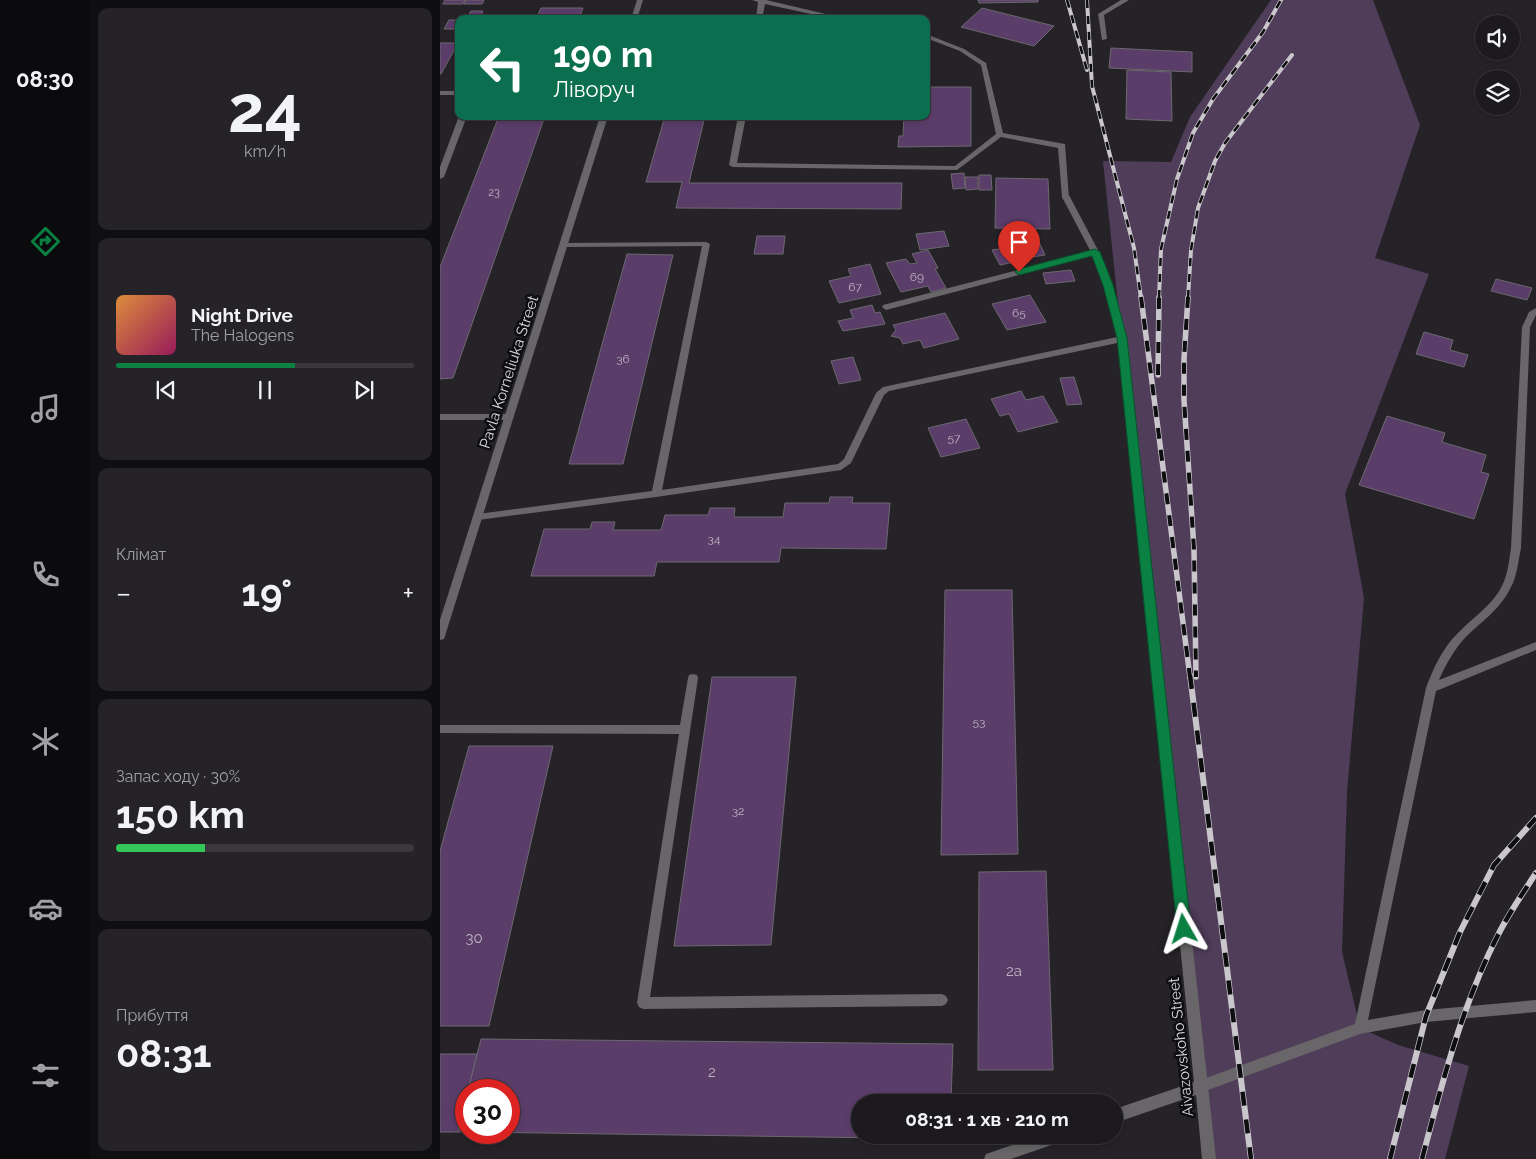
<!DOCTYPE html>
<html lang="uk">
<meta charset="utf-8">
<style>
body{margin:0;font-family:Raleway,sans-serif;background:#252327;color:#f1f3f6;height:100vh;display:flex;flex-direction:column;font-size:19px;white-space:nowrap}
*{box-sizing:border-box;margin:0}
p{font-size:16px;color:#a0a1a4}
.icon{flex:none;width:28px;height:28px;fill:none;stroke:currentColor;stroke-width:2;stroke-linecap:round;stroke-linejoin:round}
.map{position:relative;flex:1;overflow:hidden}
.details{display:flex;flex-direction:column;gap:8px;padding:8px;background:#0f0e10;width:350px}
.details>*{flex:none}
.hud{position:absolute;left:15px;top:15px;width:475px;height:105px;border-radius:10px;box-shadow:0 2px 8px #0003,0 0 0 1px #3a383c;background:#0b6e4f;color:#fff;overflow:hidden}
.tools{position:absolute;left:1035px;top:15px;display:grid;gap:10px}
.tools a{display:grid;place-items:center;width:45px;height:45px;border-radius:50%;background:#1c1a1e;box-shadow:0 2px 8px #0003,0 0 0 1px #3a383c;font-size:25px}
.speed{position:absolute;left:15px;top:1079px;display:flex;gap:10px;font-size:25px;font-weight:700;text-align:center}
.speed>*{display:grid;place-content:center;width:65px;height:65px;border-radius:50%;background:#1c1a1e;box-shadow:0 2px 8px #0003,0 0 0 1px #3a383c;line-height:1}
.speed .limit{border:8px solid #d22;background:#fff;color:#111}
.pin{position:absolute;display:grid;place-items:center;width:42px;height:42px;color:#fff;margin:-51px -21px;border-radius:50% 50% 50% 0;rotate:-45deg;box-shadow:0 0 5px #0007}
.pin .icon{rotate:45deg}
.me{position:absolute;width:55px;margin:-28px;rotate:354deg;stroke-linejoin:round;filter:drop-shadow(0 0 4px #0008)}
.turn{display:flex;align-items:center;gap:18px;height:105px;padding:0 15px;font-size:22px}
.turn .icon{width:65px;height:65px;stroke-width:2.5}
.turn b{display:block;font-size:35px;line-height:42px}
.big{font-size:38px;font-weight:700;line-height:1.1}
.details .card{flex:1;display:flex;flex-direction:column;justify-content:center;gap:8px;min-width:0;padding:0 18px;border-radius:10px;background:#252327}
.details .dial{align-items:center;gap:0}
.dial b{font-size:65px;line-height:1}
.song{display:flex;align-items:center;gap:15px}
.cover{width:60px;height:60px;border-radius:8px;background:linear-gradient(135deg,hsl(30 70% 55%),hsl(330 70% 35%))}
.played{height:5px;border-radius:2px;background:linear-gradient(90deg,#0b8043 60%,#3a383c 60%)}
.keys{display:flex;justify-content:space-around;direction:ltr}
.heat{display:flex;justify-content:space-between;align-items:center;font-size:28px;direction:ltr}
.charge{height:8px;border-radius:4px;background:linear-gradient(90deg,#34c759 30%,#3a383c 0)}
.trip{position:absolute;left:411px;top:1094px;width:272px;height:50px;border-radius:25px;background:#1c1a1e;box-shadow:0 2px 8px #0003,0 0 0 1px #3a383c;font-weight:700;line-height:50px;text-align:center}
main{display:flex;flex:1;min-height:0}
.tabs{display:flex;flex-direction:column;width:90px;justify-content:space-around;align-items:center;background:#0b0a0c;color:#a0a1a4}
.tabs .icon{width:35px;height:35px}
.tabs .selected{color:#0b8043}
.tabs b{font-size:22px;color:#f1f3f6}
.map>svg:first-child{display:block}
.green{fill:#503d5a}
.building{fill:#5b3d6a;stroke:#6c696e}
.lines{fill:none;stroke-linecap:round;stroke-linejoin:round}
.service{fill:#686668;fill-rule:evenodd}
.minor{fill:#686668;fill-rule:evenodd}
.rail-far2-casing{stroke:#c9c7cb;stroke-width:4}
.rail-far1-casing{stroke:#c9c7cb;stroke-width:5.5}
.rail-casing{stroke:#c9c7cb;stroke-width:6}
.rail-far2{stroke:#0e0d0f;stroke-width:2.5;stroke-dasharray:8;stroke-linecap:butt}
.rail-far1{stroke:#0e0d0f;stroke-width:4;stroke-dasharray:11;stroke-linecap:butt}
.rail{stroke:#0e0d0f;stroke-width:4.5;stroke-dasharray:14;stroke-linecap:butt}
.route{fill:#0b8043;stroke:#07532c}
.labels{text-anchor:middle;stroke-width:5;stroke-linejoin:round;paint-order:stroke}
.far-number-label{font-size:11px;fill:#bcb3c0}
.number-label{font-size:12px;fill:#bcb3c0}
.street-label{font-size:15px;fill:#dcdadd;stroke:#0e0d0f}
.near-number-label{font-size:15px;fill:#bcb3c0}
</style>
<main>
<nav class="tabs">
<b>08:30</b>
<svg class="icon selected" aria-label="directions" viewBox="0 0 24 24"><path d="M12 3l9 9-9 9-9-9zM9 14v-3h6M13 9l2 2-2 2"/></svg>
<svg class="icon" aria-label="music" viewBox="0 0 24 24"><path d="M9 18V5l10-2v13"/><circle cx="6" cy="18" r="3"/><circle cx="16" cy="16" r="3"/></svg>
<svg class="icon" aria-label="phone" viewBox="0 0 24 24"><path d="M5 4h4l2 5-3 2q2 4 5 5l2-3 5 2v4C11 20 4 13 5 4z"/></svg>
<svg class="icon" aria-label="climate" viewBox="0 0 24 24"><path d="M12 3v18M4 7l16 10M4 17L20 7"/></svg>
<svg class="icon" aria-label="car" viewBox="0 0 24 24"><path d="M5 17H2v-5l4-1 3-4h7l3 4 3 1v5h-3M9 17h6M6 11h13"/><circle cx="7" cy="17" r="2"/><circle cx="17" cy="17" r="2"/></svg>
<svg class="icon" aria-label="filters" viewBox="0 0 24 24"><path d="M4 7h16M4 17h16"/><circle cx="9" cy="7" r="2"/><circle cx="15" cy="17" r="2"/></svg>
</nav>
<section class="details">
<div class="card dial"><b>24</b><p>km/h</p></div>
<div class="card">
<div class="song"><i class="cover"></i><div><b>Night Drive</b><p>The Halogens</p></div></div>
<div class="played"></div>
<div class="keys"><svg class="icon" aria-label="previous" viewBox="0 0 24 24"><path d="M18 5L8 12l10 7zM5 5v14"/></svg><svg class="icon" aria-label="pause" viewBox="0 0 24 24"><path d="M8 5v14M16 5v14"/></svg><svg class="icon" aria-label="next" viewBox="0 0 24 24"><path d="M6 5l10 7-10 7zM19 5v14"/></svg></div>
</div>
<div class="card"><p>Клімат</p>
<div class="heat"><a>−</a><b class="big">19°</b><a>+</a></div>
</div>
<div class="card"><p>Запас ходу · 30%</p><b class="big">150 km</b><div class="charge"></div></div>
<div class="card"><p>Прибуття</p><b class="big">08:31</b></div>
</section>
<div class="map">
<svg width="1096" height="1159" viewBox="0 0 1096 1159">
<rect width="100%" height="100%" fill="#262328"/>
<!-- green -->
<path class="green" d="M831 0H933L980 125 935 258 989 274 905 494 924 598 907 792 902 952 920 1028 958 1045 1029 1066 1005 1159H768L663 161 731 162 750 117Z"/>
<!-- building -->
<g class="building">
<path d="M5 0H25L23 4H3Z"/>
<path d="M26 0H44L42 4H24Z"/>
<path d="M538 0H598V2L539 3Z"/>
<path d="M101 8H143L139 19H96Z"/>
<path d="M542 8 614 26 594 46 521 27Z"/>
<path d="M31 11H43L39 19H26Z"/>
<path d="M9 20H19L14 29H4Z"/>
<path d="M0 43H18L1 74H0Z"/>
<path d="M671 48 752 52V72L669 68Z"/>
<path d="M687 70 731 72 732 121 686 119Z"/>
<path d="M486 87H531V146L458 147 459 136H463L464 116H486Z"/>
<path d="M59 116H105L13 378 0 379V267Z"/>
<path d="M225 116H265L249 183H462L461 209 236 208 242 182H206Z"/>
<path d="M524 173 525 188 513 189 511 174Z"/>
<path d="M539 175H551L552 190H539Z"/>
<path d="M525 177H538V189L526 190Z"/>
<path d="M556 178 608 179 610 229 555 228Z"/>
<path d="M504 231 509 246 480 250 476 234Z"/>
<path d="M317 236H345L343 254H314Z"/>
<path d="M599 242 605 255 592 257 586 244Z"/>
<path d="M572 247 579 261 560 265 552 250Z"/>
<path d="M488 250 498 268 495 269 506 288 491 292 488 286 461 292 446 263 466 259 470 264 477 263 472 254Z"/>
<path d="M187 254 233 255 183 464H129Z"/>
<path d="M430 264 441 294 399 303 389 281 411 276 408 269Z"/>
<path d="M631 270 635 281 606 284 603 273Z"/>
<path d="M1056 279 1092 288 1087 300 1051 291Z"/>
<path d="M590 295 606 322 567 330 552 304Z"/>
<path d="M432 305 435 313 440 312 445 324 403 331 398 321 413 318 410 310Z"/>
<path d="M505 313 519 339 484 348 480 340 463 344 460 338 451 336 456 330 453 325Z"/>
<path d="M984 332 1013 340 1010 350 1028 355 1024 367 976 354Z"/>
<path d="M413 357 421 380 399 384 391 361Z"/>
<path d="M634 377 642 404 627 405 620 378Z"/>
<path d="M581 391 586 400 603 396 618 422 578 432 569 414 560 416 551 399Z"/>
<path d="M947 416 1005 433 1002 442 1046 455 1041 472 1049 474 1034 519 919 485Z"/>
<path d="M526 419 540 448 501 457 488 428Z"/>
<path d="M390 497H413L412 503H450L446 549 341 548 339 562H217L214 576H91L104 529H150L152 522H175L173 530H221L225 515H268L270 508H295L294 517H343L345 503H389Z"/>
<path d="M505 590H572L578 854 501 855Z"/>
<path d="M272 677H356L331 945 234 946Z"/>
<path d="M29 746H113L49 1026H0V851Z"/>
<path d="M606 871 613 1070H538L539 872Z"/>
<path d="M41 1039 513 1044 511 1102H420V1135H510V1139L35 1132H69V1090H28Z"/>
<path d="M0 1054H37L28 1090H26V1099L18 1132H0Z"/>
<path d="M26 1099V1132H18Z"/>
</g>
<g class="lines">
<!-- service -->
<g class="service">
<path d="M312 0H326L407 19H394L325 4 322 19H316L318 2Z"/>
<path d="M681 0H689L664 15 667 39 662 40 658 14Z"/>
<path d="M486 34 524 49 546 63 563 133 625 144 629 199H623L622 197 618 148 561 137 517 170 293 167 289 165 298 116H306L297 163 515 166 556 134 541 65 520 51 486 38Z"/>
<path d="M19 116H27L4 177 0 179V167Z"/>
<path d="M266 242 270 244 222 490 398 464 404 459 436 393 443 387 682 336 686 339 682 342 449 391 444 395 411 463 401 470 216 497 38 520 35 519 33 517 38 514 212 491 262 246 124 247 120 245 124 243Z"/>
<path d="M655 250 659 252 658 254 446 310 442 307 443 305Z"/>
<path d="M1096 308V315L1090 327 1081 548C1078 562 1077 577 1070 589 1059 611 1039 623 1023 640 1013 652 1005 666 999 680L1096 642V650L996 691 928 1020 986 1010 1096 1000V1012L986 1022 920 1034 760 1093 755 1092 753 1087 755 1082 915 1024 986 688C993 669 1002 649 1017 634 1032 618 1052 606 1062 586 1068 574 1069 561 1071 548L1082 327 1089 312Z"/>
<path d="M0 414H69L74 417 69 420H0Z"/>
<path d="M253 674 257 675 258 678 210 997 502 994 506 996 508 1000 506 1004 502 1006 203 1009 199 1007 197 1003 239 734 0 733V725H240L248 678 249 675Z"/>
</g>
<!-- minor -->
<g class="minor">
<path d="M197 0H203L197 19H191Z"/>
<rect x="0" y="91" width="19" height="4"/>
<path d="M160 116H168L5 636 4 639 0 640V620Z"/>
<path d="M623 195H629L630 197 659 252 672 285 686 339 776 1159H762L756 1095 675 1123V1109L754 1082 678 339 664 285 651 252 622 197Z"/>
<path d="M601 1135H628L626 1140 571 1159H544L546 1154Z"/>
</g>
<!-- rail-far2 casing -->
<g class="rail-far2-casing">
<g id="rail-far2">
<path d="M627 0 647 70"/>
<path d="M647 0 652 86 694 248 701 298"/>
<path d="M719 298 721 249 737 179 753 133 773 99 823 32 841 0"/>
<path d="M748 298 751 250 758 208 775 161 785 143 852 55"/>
</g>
</g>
<!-- rail-far1 casing -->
<g class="rail-far1-casing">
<g id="rail-far1">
<path d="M701 297 750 677"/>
<path d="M748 297 744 359V400L754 549 756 677"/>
<path d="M718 375 719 297"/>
</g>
</g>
<!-- rail casing -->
<g class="rail-casing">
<g id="rail">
<path d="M750 675 811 1159"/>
<path d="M950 1159 986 1016 1020 932 1054 865 1096 818"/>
<path d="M982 1159C1002 1083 1022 1005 1058 935 1069 913 1083 893 1096 873"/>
</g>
</g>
<!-- rail-far2 -->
<use href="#rail-far2" class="rail-far2"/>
<!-- rail-far1 -->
<use href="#rail-far1" class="rail-far1"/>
<!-- rail -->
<use href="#rail" class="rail"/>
</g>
<!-- route -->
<path class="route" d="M655 249 660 252 673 285 687 338 751 929 748 934 744 936 739 934 737 929 677 338 663 285 652 256 579 275 575 272 576 270Z"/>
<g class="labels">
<!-- far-number labels -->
<g class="far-number-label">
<text x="54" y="196">23</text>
</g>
<!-- number labels -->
<g class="number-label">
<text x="477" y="281">69</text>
<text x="415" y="291">67</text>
<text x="579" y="317">65</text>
<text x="183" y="363">36</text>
<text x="514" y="442">57</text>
<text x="274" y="543">34</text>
<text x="539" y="726">53</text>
<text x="298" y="815">32</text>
</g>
<!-- street labels -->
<g class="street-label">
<text transform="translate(69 372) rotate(-72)" y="5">Pavla Korneliuka Street</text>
<text transform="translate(741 1047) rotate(-96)" y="5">Aivazovskoho Street</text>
</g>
<!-- near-number labels -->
<g class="near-number-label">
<text x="34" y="943">30</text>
<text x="574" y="976">2а</text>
<text x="272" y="1077">2</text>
</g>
</g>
</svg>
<div class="tools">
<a><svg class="icon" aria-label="sound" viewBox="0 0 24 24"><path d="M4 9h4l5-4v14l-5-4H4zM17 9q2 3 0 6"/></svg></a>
<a><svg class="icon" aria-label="layers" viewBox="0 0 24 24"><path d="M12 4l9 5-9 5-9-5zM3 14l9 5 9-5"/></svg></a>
</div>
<div class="speed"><div class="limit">30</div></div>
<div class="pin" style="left:579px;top:272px;background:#d93025"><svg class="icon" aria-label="arrive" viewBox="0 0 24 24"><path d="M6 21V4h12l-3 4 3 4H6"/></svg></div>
<svg class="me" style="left:744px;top:929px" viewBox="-20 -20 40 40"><path d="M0-17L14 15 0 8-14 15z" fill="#0b8043" stroke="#fff" stroke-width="4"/></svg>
<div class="trip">08:31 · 1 хв · 210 m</div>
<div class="hud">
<div class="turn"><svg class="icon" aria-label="left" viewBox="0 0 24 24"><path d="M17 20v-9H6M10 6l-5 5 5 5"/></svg><div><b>190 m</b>Ліворуч</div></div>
</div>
</div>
</main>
